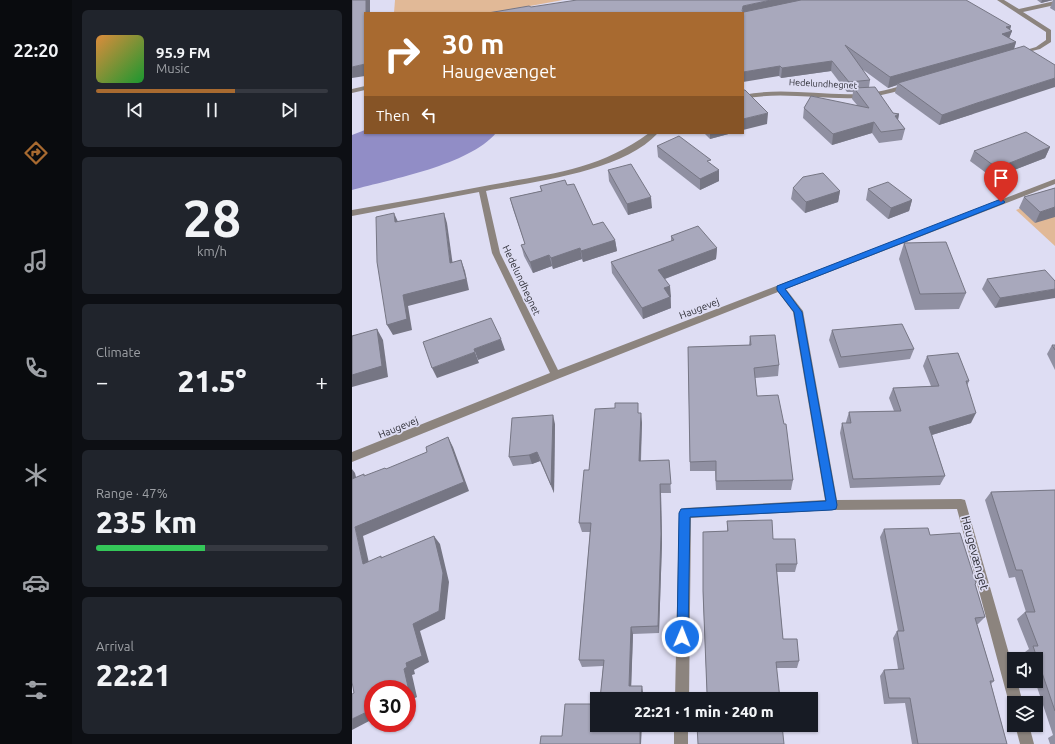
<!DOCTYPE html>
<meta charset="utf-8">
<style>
body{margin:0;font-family:Ubuntu,sans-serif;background:#20242c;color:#f1f3f6;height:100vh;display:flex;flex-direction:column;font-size:15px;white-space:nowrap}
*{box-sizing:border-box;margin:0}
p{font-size:13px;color:#9ea1a6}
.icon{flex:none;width:22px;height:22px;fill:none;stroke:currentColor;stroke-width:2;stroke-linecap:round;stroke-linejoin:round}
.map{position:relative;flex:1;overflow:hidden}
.side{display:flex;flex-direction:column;gap:10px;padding:10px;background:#0d0f14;width:280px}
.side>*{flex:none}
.banner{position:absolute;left:12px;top:12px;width:380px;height:122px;border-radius:0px;box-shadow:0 1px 3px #0004;background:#a86a30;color:#fff;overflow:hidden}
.tools{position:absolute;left:655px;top:652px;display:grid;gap:8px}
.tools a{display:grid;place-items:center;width:36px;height:36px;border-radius:0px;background:#171b24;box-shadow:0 1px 3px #0004;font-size:20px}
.speed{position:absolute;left:12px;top:680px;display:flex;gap:8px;font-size:20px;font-weight:700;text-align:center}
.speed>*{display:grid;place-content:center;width:52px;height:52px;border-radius:50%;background:#171b24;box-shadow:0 1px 3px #0004;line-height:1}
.speed .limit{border:6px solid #d22;background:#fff;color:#111}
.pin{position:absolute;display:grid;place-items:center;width:34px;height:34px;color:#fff;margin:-41px -17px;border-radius:50% 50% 50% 0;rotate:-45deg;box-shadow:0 0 4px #0007}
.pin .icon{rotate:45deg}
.me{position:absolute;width:44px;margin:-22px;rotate:1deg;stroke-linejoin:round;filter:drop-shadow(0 0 3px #0008)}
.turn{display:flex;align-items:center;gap:14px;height:84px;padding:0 12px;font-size:18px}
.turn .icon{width:52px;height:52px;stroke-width:2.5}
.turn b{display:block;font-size:28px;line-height:34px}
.then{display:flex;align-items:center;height:38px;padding:0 12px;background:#0003;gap:8px;font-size:15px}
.big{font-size:30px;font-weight:800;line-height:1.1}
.side .widget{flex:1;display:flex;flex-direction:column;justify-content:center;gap:6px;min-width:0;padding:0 14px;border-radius:6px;background:#20242c}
.side .dial{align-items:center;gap:0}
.dial b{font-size:52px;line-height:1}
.song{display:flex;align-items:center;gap:12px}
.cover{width:48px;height:48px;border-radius:6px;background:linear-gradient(135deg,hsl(30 70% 55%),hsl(130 70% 35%))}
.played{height:4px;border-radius:2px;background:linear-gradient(90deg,#a86a30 60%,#363941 60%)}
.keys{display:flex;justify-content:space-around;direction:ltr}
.heat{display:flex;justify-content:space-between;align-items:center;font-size:22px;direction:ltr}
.charge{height:6px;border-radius:3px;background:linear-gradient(90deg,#34c759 47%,#363941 0)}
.trip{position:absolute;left:238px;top:692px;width:228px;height:40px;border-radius:0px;background:#171b24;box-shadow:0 1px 3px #0004;font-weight:800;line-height:40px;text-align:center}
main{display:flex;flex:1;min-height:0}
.dock{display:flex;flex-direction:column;width:72px;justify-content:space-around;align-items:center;background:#090b0e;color:#9ea1a6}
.dock .icon{width:28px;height:28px}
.dock .current{color:#a86a30}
.dock b{font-size:18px;color:#f1f3f6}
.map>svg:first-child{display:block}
.green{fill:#e1b997}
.water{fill:#918dc6}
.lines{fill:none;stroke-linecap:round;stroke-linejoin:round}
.minor{fill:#8c847e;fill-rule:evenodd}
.wall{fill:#9090a2}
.shaded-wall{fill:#767684}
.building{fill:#a8a8bc;stroke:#767684}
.route{fill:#1a73e8;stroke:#114b97}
.labels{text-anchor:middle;stroke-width:3.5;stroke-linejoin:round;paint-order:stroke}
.far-street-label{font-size:9px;fill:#2d2d35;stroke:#deddf3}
.street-label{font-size:10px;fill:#2d2d35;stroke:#deddf3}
.near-street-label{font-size:12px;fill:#2d2d35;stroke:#deddf3}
</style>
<main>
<nav class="dock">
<b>22:20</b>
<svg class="icon current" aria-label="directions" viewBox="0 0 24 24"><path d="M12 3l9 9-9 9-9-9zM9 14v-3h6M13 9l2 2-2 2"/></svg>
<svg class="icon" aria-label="music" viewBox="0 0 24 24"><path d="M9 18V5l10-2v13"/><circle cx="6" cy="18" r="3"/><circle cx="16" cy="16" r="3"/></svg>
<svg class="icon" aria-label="phone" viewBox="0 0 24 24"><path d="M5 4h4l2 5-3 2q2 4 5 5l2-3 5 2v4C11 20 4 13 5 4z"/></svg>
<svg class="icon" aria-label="climate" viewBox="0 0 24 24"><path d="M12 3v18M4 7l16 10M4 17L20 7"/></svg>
<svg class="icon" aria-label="car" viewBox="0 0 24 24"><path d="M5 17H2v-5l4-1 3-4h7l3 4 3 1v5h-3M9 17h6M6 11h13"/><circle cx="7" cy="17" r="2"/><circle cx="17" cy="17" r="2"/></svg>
<svg class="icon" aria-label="filters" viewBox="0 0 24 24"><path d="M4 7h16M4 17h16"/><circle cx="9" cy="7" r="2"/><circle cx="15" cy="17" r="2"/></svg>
</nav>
<section class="side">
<div class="widget">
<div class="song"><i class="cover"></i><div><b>95.9 FM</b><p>Music</p></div></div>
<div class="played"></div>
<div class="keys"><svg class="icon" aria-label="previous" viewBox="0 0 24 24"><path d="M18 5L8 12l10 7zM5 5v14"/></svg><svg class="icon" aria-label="pause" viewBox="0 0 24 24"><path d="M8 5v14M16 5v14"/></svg><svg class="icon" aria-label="next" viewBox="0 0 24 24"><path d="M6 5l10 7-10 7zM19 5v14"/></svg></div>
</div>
<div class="widget dial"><b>28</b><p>km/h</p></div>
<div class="widget"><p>Climate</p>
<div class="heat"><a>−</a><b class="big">21.5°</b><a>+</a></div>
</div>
<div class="widget"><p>Range · 47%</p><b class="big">235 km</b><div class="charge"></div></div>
<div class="widget"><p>Arrival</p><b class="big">22:21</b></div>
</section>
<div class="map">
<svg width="703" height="744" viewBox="0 0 703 744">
<rect width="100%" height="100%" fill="#deddf3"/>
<!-- green -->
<g class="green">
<path d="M43 0H211L139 13H42Z"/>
<path d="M703 194V246L664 210Z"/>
</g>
<!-- water -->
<path class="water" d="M13 130V133H144C117 165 40 179 0 190V135Z"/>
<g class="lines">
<!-- minor -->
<g class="minor">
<path d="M645 0H652L667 9 703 1V5L671 12 699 30V42L688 49 664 55V53L684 47 694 40V32Z"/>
<path d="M557 84 559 85V87C543 92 525 97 508 98 468 100 430 91 391 99V95C431 87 469 96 508 94 525 93 541 88 557 84Z"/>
<path d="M13 86V90L0 93V89Z"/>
<path d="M297 133H306C270 172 184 181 134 191L148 253 206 370 703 179V184L434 289 451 311 485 500 609 499 613 500 662 671V681H665L671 703H662V709L659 708 657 703 605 509 480 510 339 518 337 699H323L327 513 329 509 333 508 473 500 441 312 426 292 208 378 0 462V452L198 373 140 253 127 192 0 216V210C46 202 92 194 138 185 197 174 247 170 297 133Z"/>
<rect x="322" y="725" width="14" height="19"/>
<path d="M663 725H677L682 744H668Z"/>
</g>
</g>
<!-- wall -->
<g class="wall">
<path d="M685 0H703V11L698 8 701 0 689 3Z"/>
<path d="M179 7 659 26 658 30 660 31 657 38 664 42 662 49 621 114 587 125 543 93 545 85 536 88 510 69 518 80 517 87 541 113 547 114 546 120 553 129 550 140 527 143 520 133 480 145 451 118 452 108 505 105 500 99 501 92H495L479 71 429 78 427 76Z"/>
<path d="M352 133H380L358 139Z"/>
<path d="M305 146 359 164 367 181 348 190 306 157Z"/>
<path d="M698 147 693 158 641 178 618 161 622 151Z"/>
<path d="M256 170 300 208 276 215 257 181Z"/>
<path d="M215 185 241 225 263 240 265 251 231 262 230 259 201 269 200 266 181 273 172 256 169 245 173 244 161 209 158 198 189 191 188 186Z"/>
<path d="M441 188 488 191 486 202 453 213 439 199Z"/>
<path d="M703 188 683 223 667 208 672 197Z"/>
<path d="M516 189 560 200 557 211 536 219 514 200Z"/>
<path d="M319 236 365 248 364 259 313 279 319 297V308L291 319 260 273 259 262 319 241Z"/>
<path d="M552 243 614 293 607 309 563 310 547 259Z"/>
<path d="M635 279 703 281 643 308 630 289Z"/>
<path d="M480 330 562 349 558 359 487 368 477 340Z"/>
<path d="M398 336 427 365 426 376 403 378 405 396 441 480 439 490H364L363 471H338L336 347 397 345Z"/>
<path d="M700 345H703V370L695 354Z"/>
<path d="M575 356 617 381 615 386 619 423 580 435 593 476 588 485 498 488 488 433 490 423H494V422L497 412 542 411 537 398 541 388 579 386 571 366Z"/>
<path d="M287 413 290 423 289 461 317 460 319 493H309L310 543 307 633 281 634 279 686 291 692V699H248L251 666 230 667 227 660 238 532H230L227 523 237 470Z"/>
<path d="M203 424 202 493 188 461 180 464 161 466 157 457Z"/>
<path d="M703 490V744H698L696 738 701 735 683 681H684V659H676L673 652 677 649 665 619 673 612H674L663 577 657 578 633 500 639 492Z"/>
<path d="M375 521 421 539 445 564 443 572H425L431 639 447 661 445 668H425L355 693 351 598V532L375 531Z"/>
<path d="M532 529 578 535 624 583 623 585 633 617 626 624H625L642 681 639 684 655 744H560L553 703 532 704 528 676 532 670 546 669 541 638 545 631H546L528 537Z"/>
</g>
<!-- shaded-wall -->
<g class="shaded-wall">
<rect x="14" y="0" width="4" height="13"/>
<path d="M419 0H467L390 13 391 6Z"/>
<path d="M690 0H701L689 3Z"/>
<path d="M659 26 657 32 660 31 656 41 650 34 654 27Z"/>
<path d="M664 42 661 52 546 83 545 85 536 88 538 77Z"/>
<path d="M480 61 479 71 429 78 430 68Z"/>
<path d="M13 64V76L0 78V67Z"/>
<path d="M428 66 427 76 391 82V72Z"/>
<path d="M703 78V87L621 114 587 125 590 115 625 103Z"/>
<path d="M416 113 415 124 391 130V119Z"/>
<path d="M547 114 545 125 543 116Z"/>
<path d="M522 122 520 133 480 145 481 134Z"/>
<path d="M358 133H380L358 139Z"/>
<path d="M698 147 693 158 641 178 645 168Z"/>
<path d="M367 170V181L348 190V179Z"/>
<path d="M488 191 486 202 453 213 454 202Z"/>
<path d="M299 197 300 208 276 215 275 204Z"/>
<path d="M560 200 557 211 536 219 539 208Z"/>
<path d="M703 207V217L683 223 688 212Z"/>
<path d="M42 213 47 224 43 222Z"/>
<path d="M92 213 95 223 102 273 98 263Z"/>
<path d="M263 240 265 251 231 262 229 251Z"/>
<path d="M228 248 230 259 201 269 199 258Z"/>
<path d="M365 248 364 259 307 281 306 270Z"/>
<path d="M197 255 200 266 181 273 178 262Z"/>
<path d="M109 260 113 271 117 290 56 306 60 330 41 335 35 325 51 295Z"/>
<path d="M318 286 319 297 312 299V288Z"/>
<path d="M703 289V298L643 308 648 298Z"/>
<path d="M318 297 319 308 291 319 290 308Z"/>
<path d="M25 329 31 340 36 377 0 387V375Z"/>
<path d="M149 339 153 350 126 360 122 349Z"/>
<path d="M123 352 127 363 85 378 80 368Z"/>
<path d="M289 413 290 423 288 471 287 461Z"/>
<path d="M624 413 619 423 573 437 577 427Z"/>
<path d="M201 415 203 424 202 493 199 485Z"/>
<path d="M96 437 101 447 117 491 11 536 19 572 11 564 3 527Z"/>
<path d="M185 452 188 461 180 464 177 455Z"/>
<path d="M0 469 3 473 7 489 0 480Z"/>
<path d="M308 484 309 493 310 543 307 633 306 626Z"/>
<path d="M82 536 88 544 97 582 93 619 68 631 77 662 62 670 63 674 60 675 65 697 55 702V692L52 669 61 624Z"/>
<path d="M279 627 281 634 279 692 277 686Z"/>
<path d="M290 686 291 692V699H289Z"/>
<path d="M21 709V719L0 730V719Z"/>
<path d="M288 725H290L289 744H288Z"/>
</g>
<!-- building -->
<g class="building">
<path d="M0 0H14V13H13V64L0 67Z"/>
<path d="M225 0H419L391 6 390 11 392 12 449 0H614L659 26 654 27 660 31 650 34 664 42 538 77 493 45 518 80 497 82 480 61 430 68 428 66 391 72V13H136L177 6 179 7Z"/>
<path d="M672 46 703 65V78L625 103 590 115 546 83Z"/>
<path d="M523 87 541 113 547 114 543 116 553 129 529 132 522 122 481 134 452 108 459 96 517 108 502 88Z"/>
<path d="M391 90H393L416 113 391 119Z"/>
<path d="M674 132 698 147 645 168 622 151Z"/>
<path d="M327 136 359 160 355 161 367 170 348 179 305 146Z"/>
<path d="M279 164 299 197 275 204 256 170Z"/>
<path d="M471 173 488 191 454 202 441 188 451 177Z"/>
<path d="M213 180 215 185 222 184 241 225 251 222 263 240 229 251 228 248 199 258 197 255 178 262 169 245 173 244 158 198 190 191 188 186Z"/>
<path d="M536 182 560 200 539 208 516 189Z"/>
<path d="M703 188V207L688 212 672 197Z"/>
<path d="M42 213 43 222 92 213 98 263 109 260 114 279 51 295 55 319 35 325 25 262 24 217Z"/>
<path d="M346 226 365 248 306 270 318 286 312 288 318 297 290 308 259 262 322 240 319 236Z"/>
<path d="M594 242 614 293 568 294 552 243Z"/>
<path d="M693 270 703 281V289L648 298 635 279Z"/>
<path d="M139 318 149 339 122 349 123 352 80 368 71 342Z"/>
<path d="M550 324 562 349 489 357 480 330Z"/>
<path d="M25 329 30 366 0 375V336Z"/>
<path d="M423 335 427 365 402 368 405 396 426 395 432 424H434L441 480 364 481V461L338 462 336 347 399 345 398 336Z"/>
<path d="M700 345H703V350Z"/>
<path d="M606 353 617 381H614L624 413 577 427 593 476 501 479 490 423H499L497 412 549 411 541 388 587 386 575 356Z"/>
<path d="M263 403H286V413H289L287 461 317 460 319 484H308L309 534 306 626 279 627 277 686H290L289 699H248L252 660H227L239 523H227L232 470H237L243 409 263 408Z"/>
<path d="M201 415 199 485 185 452 177 455 157 457 160 418Z"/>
<path d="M96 437 112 482 3 527 11 564 29 556V558L82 536 91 573 87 611 61 624 70 656 54 663 55 667 52 669 57 691 55 692V689H21V709L0 719V694L2 693 0 682V479L12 474V476L33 468 34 469 75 452 74 447Z"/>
<path d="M703 490V711L681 646H686L673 612H683L670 570H664L639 492Z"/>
<path d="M420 520 421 539H443L445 564H424L431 639H445L447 661 424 662 428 699H344V693H355L351 591V532L376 531 375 521Z"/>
<path d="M576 528 578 535 608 533 624 583 623 584 633 617 623 618 642 681H638L655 744H566L558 698H537L532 670 552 669 545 631H552L532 529Z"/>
<path d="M213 704H245V725H288V744H188L189 736H210Z"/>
<path d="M345 725H430L432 744H346Z"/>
</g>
<!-- route -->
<path class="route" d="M649 199 653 202 652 203 433 289 450 312 485 505 484 509 480 510 338 517 336 637 335 641 330 643 326 641 325 637 327 513 329 509 474 501 442 312 425 290V286Z"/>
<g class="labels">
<!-- far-street labels -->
<g class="far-street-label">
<text transform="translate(471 84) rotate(3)" y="3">Hedelundhegnet</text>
</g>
<!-- street labels -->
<g class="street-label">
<text transform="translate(170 280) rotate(65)" y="4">Hedelundhegnet</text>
<text transform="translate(347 308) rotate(-21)" y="4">Haugevej</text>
<text transform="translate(46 427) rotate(-22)" y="4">Haugevej</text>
</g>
<!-- near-street labels -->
<g class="near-street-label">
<text transform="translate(623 553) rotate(75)" y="4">Haugevænget</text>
</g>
</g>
</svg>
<div class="tools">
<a><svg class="icon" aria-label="sound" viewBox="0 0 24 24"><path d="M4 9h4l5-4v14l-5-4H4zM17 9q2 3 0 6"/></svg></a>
<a><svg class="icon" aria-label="layers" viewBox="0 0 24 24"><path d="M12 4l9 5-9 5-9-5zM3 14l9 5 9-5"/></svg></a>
</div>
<div class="speed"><div class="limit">30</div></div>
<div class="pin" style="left:649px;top:202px;background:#d93025"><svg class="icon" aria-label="arrive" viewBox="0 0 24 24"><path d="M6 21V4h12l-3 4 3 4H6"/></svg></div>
<svg class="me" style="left:330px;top:637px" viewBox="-20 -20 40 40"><circle r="17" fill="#1a73e8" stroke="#fff" stroke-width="3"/><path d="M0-11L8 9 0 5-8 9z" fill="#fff"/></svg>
<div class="trip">22:21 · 1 min · 240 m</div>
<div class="banner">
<div class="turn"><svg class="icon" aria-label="right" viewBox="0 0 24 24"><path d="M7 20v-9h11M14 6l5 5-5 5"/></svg><div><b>30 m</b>Haugevænget</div></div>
<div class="then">Then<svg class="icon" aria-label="left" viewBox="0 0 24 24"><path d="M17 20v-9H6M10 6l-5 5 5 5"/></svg></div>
</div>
</div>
</main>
